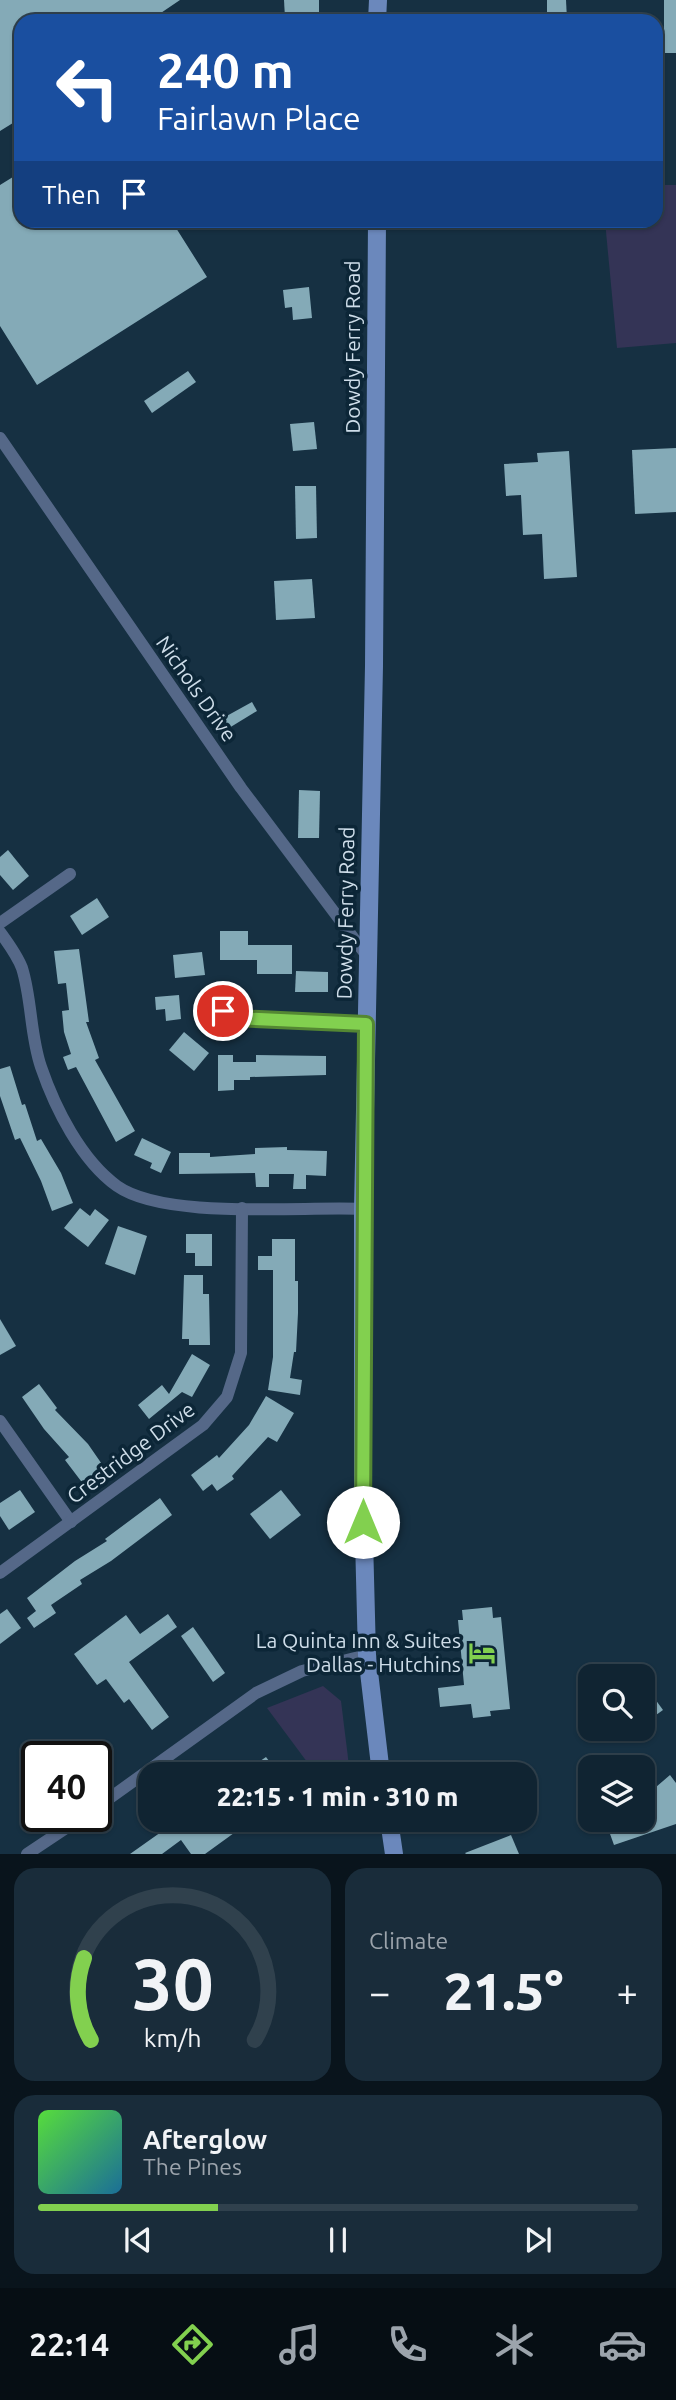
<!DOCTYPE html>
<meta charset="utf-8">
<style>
body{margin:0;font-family:Ubuntu,sans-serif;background:#192c3a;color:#f1f3f6;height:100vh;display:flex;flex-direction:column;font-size:26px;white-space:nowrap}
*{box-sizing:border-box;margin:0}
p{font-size:23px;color:#9ca4ac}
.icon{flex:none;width:38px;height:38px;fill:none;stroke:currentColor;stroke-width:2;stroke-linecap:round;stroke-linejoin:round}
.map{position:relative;height:1854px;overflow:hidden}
.sheet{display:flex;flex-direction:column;gap:14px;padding:14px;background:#09141c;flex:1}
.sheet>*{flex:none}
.banner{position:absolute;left:14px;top:14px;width:649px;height:214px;border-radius:21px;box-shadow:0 2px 5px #0004,0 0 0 2px #30414d;background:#1a4fa0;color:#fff;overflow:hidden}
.tools{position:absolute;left:578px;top:1664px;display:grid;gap:14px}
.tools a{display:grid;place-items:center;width:77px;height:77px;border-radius:14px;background:#102432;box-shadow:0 2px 5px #0004,0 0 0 2px #30414d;font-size:35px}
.speed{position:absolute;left:21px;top:1741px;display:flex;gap:14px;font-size:35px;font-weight:700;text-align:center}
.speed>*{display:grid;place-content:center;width:91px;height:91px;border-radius:50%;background:#102432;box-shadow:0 2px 5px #0004,0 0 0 2px #30414d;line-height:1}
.speed .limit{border:4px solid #111;border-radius:10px;background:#fff;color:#111}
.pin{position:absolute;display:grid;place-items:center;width:60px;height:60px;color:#fff;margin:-30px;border:4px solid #fff;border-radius:50%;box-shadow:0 2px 7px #0007}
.me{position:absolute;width:77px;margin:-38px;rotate:0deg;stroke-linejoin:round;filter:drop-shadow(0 0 5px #0008)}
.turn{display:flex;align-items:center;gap:24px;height:147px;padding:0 28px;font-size:32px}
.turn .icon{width:91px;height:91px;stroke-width:2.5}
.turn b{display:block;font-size:49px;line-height:60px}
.then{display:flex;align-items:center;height:66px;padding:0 28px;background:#0003;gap:14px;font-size:26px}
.big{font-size:52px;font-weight:800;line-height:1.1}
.sheet .tile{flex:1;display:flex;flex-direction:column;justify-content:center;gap:10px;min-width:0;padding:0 24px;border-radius:21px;background:#192c3a}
.sheet .dial{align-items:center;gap:0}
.dial svg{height:182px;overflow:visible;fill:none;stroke:#30414d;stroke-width:7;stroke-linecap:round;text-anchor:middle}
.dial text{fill:#f1f3f6;stroke:none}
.song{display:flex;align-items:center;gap:21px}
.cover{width:84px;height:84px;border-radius:10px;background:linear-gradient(135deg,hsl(110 70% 55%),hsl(200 70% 35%))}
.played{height:7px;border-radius:4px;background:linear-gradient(90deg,#82d04f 30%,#30414d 30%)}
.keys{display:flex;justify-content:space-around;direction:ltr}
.heat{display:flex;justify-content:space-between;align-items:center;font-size:38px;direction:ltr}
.sheet .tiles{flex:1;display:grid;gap:14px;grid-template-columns:1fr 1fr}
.tile:last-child{grid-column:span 2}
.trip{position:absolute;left:138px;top:1762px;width:399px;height:70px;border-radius:21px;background:#102432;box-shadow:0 2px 5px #0004,0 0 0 2px #30414d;font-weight:800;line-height:70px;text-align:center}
.tab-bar{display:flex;height:112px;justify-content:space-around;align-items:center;background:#060e14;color:#9ca4ac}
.tab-bar .icon{width:49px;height:49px}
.tab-bar .on{color:#82d04f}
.tab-bar b{font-size:32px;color:#f1f3f6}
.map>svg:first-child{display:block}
.green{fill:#343456}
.building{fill:#84aab7}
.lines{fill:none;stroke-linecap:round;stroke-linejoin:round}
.street{stroke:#556888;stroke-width:12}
.secondary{stroke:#6b88bc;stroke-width:18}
.route-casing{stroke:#548733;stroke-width:18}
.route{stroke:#82d04f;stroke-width:12}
.labels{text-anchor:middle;stroke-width:7;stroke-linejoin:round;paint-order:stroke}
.street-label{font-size:21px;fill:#cedde9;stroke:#0c2637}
.poi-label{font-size:21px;fill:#cedde9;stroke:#0c2637;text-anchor:end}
</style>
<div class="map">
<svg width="676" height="1854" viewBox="0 0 676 1854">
<rect width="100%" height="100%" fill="#163042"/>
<!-- green -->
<g class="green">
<path d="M656 185H676V343L617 348 605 221 656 220Z"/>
<path d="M323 1686 341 1701 350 1774H316L267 1708Z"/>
</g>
<!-- building -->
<g class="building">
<path d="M0 0H180L149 21H21V118L0 131Z"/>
<path d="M284 0H319V20L285 18Z"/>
<path d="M547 0H566L567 20 547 21Z"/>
<rect x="664" y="0" width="12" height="53"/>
<path d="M21 172V220H171L207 277 37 385 0 326V185Z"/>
<path d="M309 287 312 318 293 320 292 307 285 308 283 290Z"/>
<path d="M188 371 196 382 152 413 144 401Z"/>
<path d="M314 422 317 449 293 451 290 424Z"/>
<path d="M676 448V512L635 514 632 450Z"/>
<path d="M569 451 577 577 544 579 542 534 523 535 521 495 506 496 504 464 538 462 537 453Z"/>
<path d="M295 486H316L317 538 296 539Z"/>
<path d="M312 579 315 618 276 620 274 581Z"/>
<path d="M252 702 257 711 229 728 223 718Z"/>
<path d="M299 790 320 791 319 838H298Z"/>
<path d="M8 850 29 876 13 890 0 875V857Z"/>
<path d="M97 898 109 917 82 935 70 916Z"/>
<path d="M220 931H248V945H292V974H257V960H220Z"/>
<path d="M79 949 89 1022H86L99 1058 95 1060 135 1131 116 1142 76 1067 68 1070 63 1057 71 1054 64 1032 62 1011 69 1010 66 983 58 984 54 951Z"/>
<path d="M202 952 205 975 175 978 173 955Z"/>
<path d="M296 971 328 972V992H295Z"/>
<path d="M179 995 181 1019 166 1021 165 1009 156 1010 155 997Z"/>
<path d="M184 1032 209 1053 194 1071 169 1050Z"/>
<path d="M218 1055H233V1062H256V1055L326 1056V1075L250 1077V1080H234V1090L218 1091Z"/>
<path d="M10 1066 22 1105 25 1104 37 1141 41 1139 61 1173 73 1203 52 1211 41 1181 20 1138 15 1140 0 1096V1069Z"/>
<path d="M142 1138 171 1152 161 1173 150 1168 152 1163 134 1155Z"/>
<path d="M287 1147V1150L327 1151 326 1176 306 1175V1189H293L294 1174H269V1187H256L255 1173 179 1174V1153H210V1157L255 1154V1148Z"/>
<path d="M80 1208 90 1216 95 1209 109 1220 88 1247 64 1228Z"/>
<path d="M118 1226 147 1236 135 1275 105 1264Z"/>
<path d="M186 1234H212V1266H195V1253H186Z"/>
<path d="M272 1239H295V1281H298V1313L296 1352H294L290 1378 302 1380 300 1395 268 1390 273 1357V1270H258V1256H272Z"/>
<path d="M184 1275H203V1294H209L210 1345H189V1339H182Z"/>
<path d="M0 1319 16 1346 0 1355Z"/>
<path d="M192 1354 210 1365 192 1397 182 1392 149 1419 138 1405 162 1385 169 1394Z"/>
<path d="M39 1384 57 1408 55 1410 88 1444 106 1470 84 1485 65 1460 69 1457 44 1429 22 1397Z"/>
<path d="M266 1396 294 1413 277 1442 268 1437 232 1476 234 1479 217 1491 212 1484 203 1491 191 1475 217 1455 219 1458 249 1425Z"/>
<path d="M20 1490 35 1512 9 1530 0 1516V1503Z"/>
<path d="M281 1490 301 1515 270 1539 250 1514Z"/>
<path d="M160 1498 172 1515 111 1561 80 1580 82 1584 51 1605 56 1613 34 1628 27 1618 36 1611 27 1598 75 1561 107 1541 105 1539Z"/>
<path d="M492 1607 493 1618 501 1617 510 1709 490 1711 491 1716 473 1718 471 1704 440 1707 438 1688 464 1685 458 1620H463L462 1610Z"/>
<path d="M7 1609 21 1628 0 1644V1614Z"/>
<path d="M168 1614 177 1627 129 1662 169 1717 152 1730 129 1699 124 1703 106 1679 97 1685 74 1654 126 1615 140 1634Z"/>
<path d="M193 1627 225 1673 213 1682 181 1636Z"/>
<path d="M642 1681 663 1710 642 1725Z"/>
<path d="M266 1757 279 1774H241Z"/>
<path d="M670 1775 676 1783V1824L614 1845 605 1820H642V1799Z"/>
<path d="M178 1820H252L205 1854H191L181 1840 162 1854H130Z"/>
<path d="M511 1835 519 1854H466L465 1853Z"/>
</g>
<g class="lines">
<!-- street -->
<g class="street">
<path d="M0 438 241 788 367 956"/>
<path d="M0 923 70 874"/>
<path d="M0 932C8 943 17 955 22 968 32 1000 30 1035 41 1067 55 1108 81 1160 117 1186 165 1220 302 1206 363 1209"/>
<path d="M223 1011 235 1018 366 1024"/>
<path d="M0 1421 71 1522"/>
<path d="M0 1573 203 1425 227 1397 241 1353 242 1208"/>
<path d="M96 1808 256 1693 302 1671 367 1655"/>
<path d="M27 1854 84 1816"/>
</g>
<!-- secondary -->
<g class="secondary">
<path d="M377 21 378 0"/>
<path d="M377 220 374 666 363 1209V1500L367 1655 381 1774"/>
<path d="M389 1820 394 1854"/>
</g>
</g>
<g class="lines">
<!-- route casing -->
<g class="route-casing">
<path id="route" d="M223 1011 235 1018 366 1024 363 1522"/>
</g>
<!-- route -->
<use href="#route" class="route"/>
</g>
<!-- icons -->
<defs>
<g id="hotel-bare" transform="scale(2.1)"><path d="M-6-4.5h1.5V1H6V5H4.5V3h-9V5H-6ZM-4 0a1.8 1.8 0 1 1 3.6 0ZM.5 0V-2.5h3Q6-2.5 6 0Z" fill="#82d04f" stroke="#0c2637" stroke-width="2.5" paint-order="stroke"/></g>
</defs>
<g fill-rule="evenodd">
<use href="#hotel-bare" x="482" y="1653"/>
</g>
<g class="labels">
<!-- street labels -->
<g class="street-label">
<text transform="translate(353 347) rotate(-90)" y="7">Dowdy Ferry Road</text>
<text transform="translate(196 689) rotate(55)" y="7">Nichols Drive</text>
<text transform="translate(346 913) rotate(-89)" y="7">Dowdy Ferry Road</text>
<text transform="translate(131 1453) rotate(-37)" y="7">Crestridge Drive</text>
</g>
<!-- poi labels -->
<g class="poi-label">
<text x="461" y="1648">La Quinta Inn &amp; Suites<tspan x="461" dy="24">Dallas - Hutchins</tspan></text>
</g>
</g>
</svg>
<div class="tools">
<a><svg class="icon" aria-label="search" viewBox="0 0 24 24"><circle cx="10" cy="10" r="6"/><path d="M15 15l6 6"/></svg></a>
<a><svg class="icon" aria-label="layers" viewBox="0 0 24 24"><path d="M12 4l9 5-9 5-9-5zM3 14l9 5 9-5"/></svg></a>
</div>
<div class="speed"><div class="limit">40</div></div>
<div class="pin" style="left:223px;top:1011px;background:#d93025"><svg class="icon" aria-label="arrive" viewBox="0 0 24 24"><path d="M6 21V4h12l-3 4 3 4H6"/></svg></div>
<svg class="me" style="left:363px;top:1522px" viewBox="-20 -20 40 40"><circle r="19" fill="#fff"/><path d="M0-13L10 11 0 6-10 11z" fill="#82d04f"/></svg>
<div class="trip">22:15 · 1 min · 310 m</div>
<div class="banner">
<div class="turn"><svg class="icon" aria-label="left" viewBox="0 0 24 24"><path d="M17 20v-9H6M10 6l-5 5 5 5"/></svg><div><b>240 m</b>Fairlawn Place</div></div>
<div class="then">Then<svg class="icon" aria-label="arrive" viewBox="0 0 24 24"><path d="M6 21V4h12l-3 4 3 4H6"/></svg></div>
</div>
</div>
<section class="sheet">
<div class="tiles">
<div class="tile dial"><svg viewBox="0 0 100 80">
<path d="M14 69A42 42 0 1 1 86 69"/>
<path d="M14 69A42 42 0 0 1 11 33" stroke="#82d04f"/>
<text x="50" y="56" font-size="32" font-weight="700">30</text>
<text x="50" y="72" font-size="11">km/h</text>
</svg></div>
<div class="tile"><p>Climate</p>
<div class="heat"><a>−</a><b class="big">21.5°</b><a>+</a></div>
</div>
<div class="tile">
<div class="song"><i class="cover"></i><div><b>Afterglow</b><p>The Pines</p></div></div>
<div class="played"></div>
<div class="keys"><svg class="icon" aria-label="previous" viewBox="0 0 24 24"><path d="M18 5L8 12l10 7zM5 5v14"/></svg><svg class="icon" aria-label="pause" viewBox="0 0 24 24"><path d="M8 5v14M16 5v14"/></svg><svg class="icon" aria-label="next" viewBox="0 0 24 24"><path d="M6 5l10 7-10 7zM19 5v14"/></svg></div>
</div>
</div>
</section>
<nav class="tab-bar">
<b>22:14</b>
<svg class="icon on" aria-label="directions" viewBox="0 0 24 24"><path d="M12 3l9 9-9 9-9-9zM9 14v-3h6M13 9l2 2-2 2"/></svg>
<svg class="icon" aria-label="music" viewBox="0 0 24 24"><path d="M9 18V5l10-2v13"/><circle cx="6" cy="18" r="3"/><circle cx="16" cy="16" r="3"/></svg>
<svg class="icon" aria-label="phone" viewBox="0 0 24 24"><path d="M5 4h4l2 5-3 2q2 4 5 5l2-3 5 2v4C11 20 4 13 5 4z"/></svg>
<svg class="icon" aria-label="climate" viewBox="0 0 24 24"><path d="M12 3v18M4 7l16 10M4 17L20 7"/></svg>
<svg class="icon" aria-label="car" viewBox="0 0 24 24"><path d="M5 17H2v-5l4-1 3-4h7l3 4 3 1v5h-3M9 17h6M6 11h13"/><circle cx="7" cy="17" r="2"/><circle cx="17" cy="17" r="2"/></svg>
</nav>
